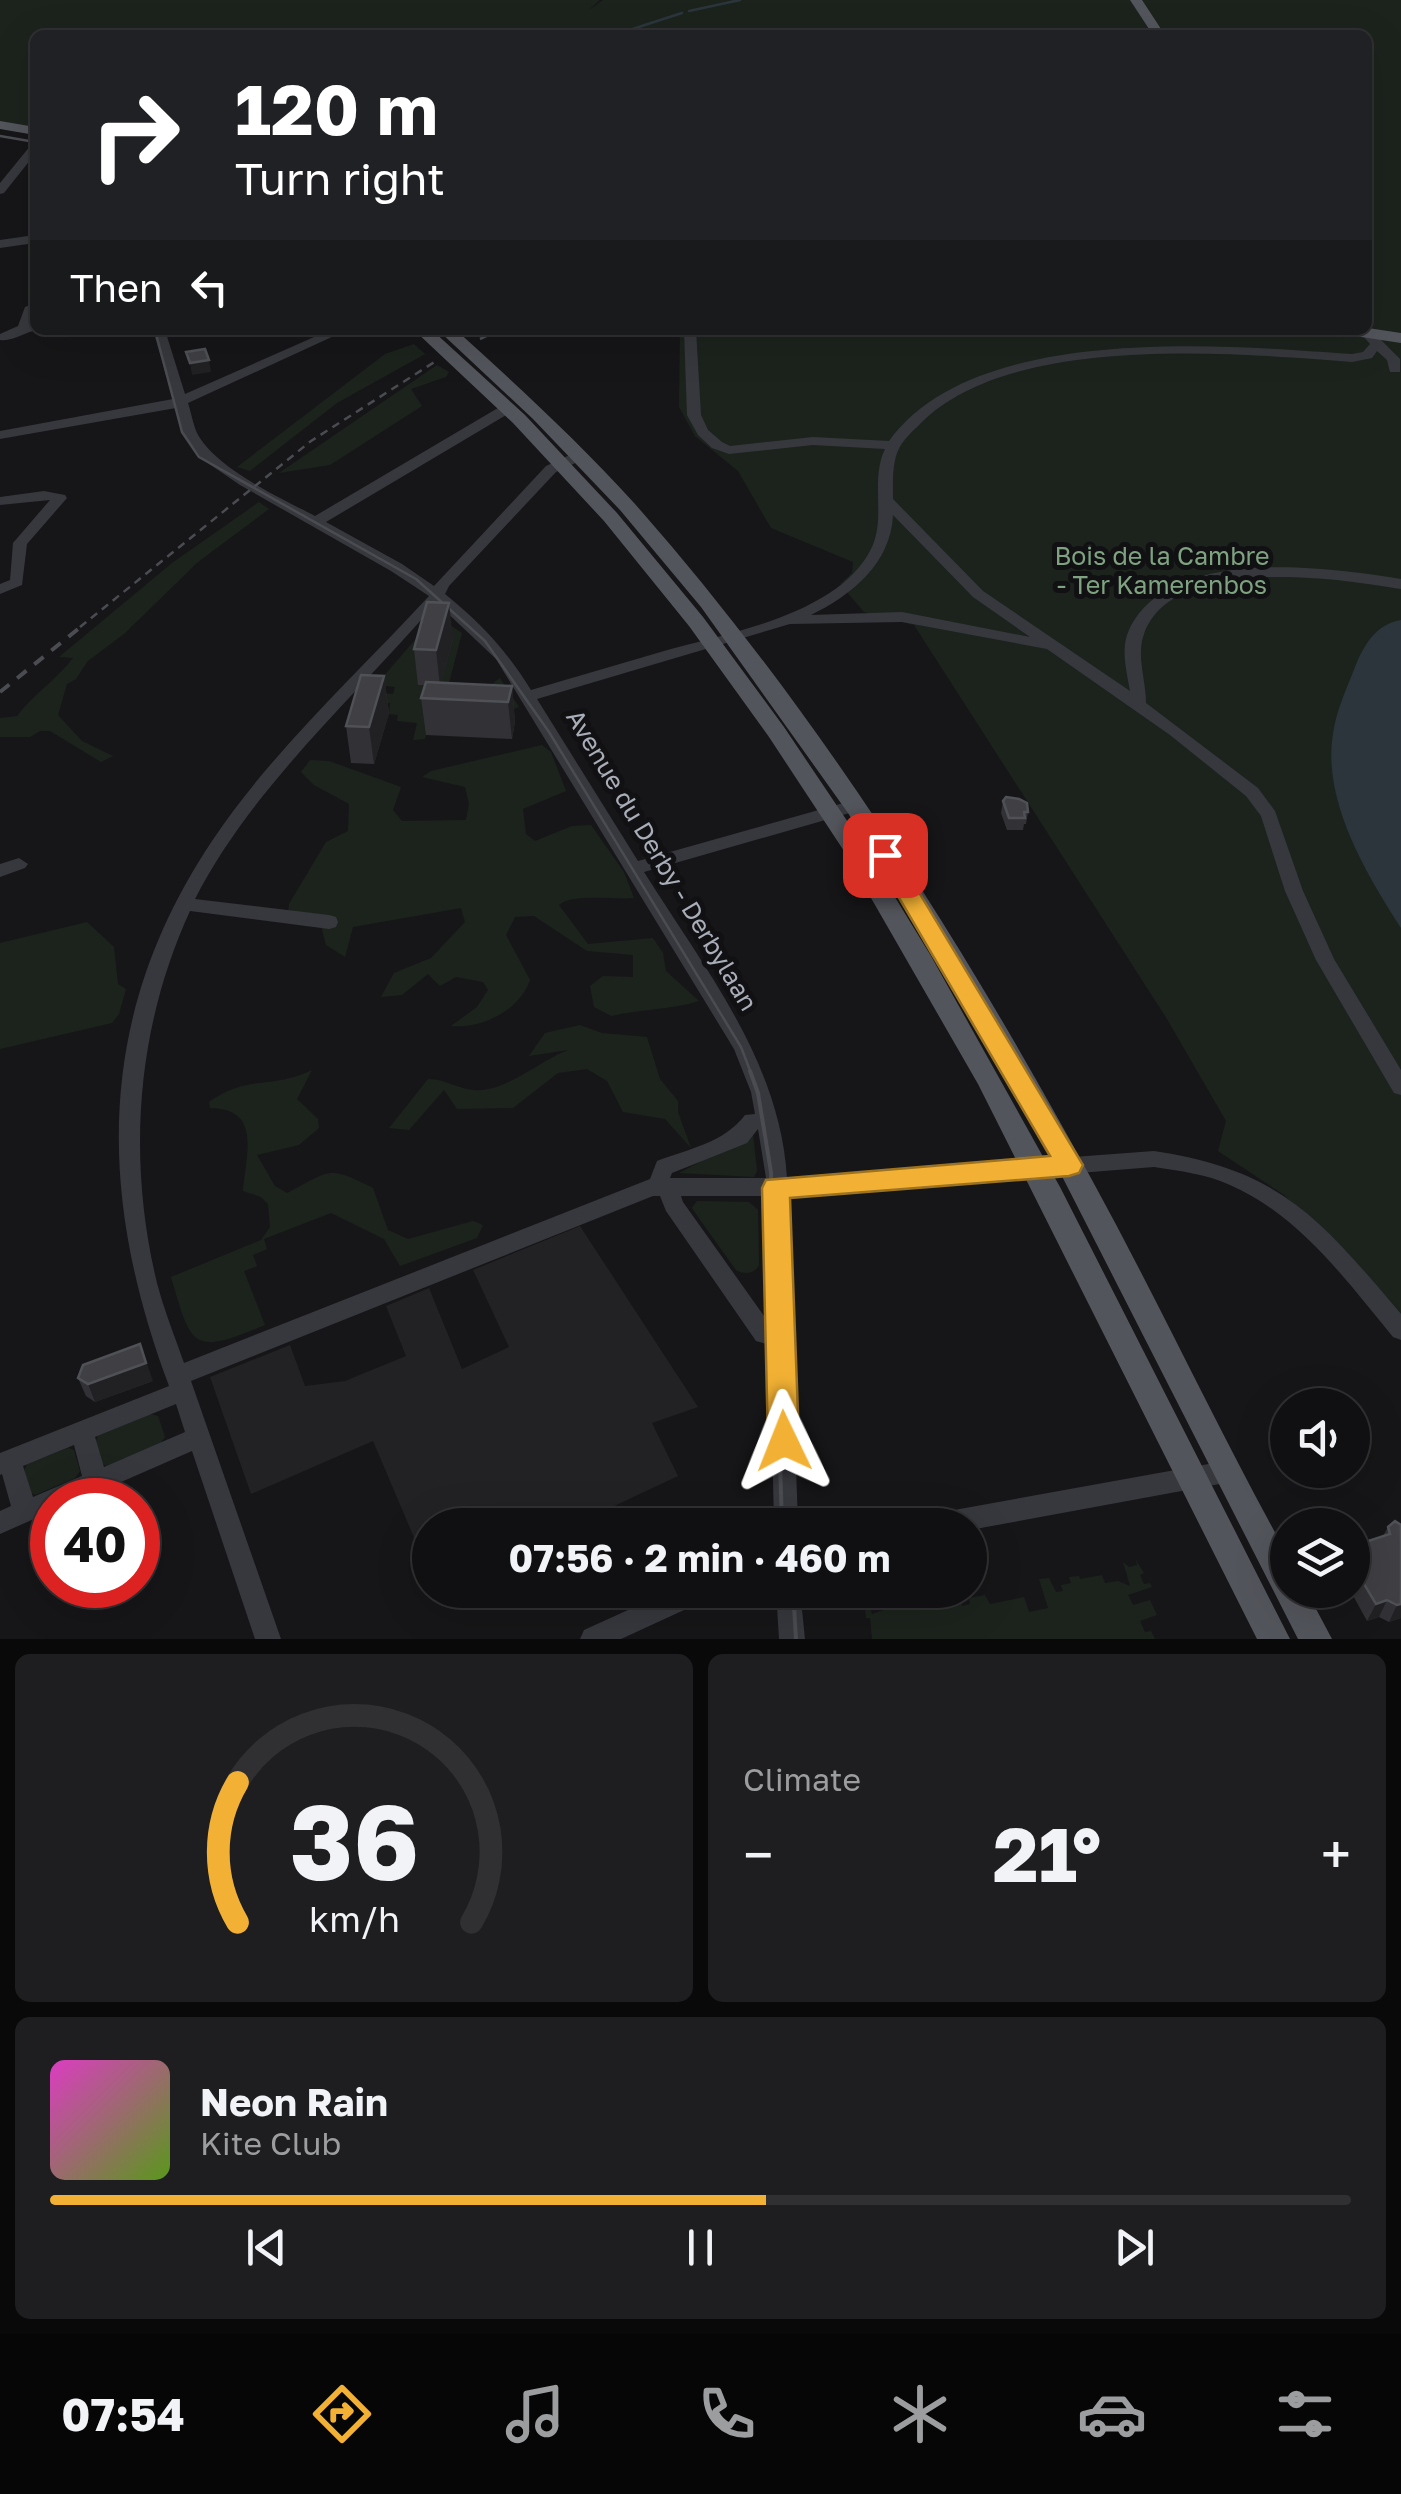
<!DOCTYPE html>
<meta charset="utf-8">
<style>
body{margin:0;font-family:"Golos Text",sans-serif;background:#1e1e20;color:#f1f3f6;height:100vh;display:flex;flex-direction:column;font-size:38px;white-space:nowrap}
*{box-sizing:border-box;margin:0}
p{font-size:32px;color:#9c9d9f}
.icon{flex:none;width:55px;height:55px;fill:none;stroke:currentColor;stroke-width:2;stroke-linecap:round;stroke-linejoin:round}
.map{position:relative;height:1639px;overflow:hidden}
.side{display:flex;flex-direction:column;gap:15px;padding:15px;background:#09090a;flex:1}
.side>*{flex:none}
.top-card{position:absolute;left:30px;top:30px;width:1342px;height:305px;border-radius:15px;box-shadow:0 10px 40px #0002,0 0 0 2px #303032;background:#202124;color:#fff;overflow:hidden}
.controls{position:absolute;left:1270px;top:1388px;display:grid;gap:20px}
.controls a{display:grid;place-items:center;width:100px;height:100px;border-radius:50%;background:#101012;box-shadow:0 10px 40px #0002,0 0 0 2px #303032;font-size:50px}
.speed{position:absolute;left:30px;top:1478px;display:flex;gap:20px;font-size:50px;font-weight:700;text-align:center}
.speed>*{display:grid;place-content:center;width:130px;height:130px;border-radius:50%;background:#101012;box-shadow:0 10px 40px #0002,0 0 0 2px #303032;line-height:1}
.speed .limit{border:15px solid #d22;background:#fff;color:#111}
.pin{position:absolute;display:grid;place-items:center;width:85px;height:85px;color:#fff;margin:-42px;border-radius:20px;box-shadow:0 5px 15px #0006}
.me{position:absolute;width:110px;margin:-55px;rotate:358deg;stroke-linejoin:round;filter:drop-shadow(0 0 8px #0008)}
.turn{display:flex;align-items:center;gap:35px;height:210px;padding:0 40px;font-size:45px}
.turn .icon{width:130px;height:130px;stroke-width:2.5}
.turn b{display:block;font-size:70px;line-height:85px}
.then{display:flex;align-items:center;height:95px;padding:0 40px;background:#0003;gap:20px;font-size:38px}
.big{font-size:75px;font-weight:700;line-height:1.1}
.side .card{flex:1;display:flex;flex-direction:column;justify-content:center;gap:15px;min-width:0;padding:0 35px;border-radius:15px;background:#1e1e20}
.side .dial{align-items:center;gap:0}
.dial svg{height:260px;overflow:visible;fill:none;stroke:#303032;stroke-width:7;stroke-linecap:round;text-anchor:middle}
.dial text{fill:#f1f3f6;stroke:none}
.song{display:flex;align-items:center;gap:30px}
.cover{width:120px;height:120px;border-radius:15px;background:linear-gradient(135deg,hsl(310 70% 55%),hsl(90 70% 35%))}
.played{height:10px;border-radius:5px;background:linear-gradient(90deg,#f2b134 55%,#303032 55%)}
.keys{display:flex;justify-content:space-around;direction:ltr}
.heat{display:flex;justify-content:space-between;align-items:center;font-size:55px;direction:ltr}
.side .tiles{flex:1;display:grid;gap:15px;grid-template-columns:1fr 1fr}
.card:last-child{grid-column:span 2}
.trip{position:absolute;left:412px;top:1508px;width:575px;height:100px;border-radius:50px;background:#101012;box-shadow:0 10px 40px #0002,0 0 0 2px #303032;font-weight:700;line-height:100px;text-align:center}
.tabs{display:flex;height:160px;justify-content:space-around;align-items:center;background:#060607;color:#9c9d9f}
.tabs .icon{width:70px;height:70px}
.tabs .on{color:#f2b134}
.tabs b{font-size:45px;color:#f1f3f6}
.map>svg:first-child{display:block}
.built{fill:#222225}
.green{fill:#1c231d}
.water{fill:#2c353c}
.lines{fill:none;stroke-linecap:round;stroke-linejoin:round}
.stream{stroke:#2c353c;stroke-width:2.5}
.minor{fill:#37383d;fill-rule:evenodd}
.major{fill:#53555c;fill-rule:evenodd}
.tram-far1{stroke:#4a4c52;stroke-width:2.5}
.tram{stroke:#4a4c52;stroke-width:4}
.rail-far1{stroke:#4a4c52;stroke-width:2.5;stroke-dasharray:8 6;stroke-linecap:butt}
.rail{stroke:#4a4c52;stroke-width:4;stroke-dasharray:12 10;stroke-linecap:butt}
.wall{fill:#323236}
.shaded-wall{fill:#212124}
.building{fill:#3f3f44;stroke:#4f5156;stroke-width:2.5}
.route{fill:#f2b134;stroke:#9d7322;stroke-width:2.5}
.labels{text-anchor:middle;stroke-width:10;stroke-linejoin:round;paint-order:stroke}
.park-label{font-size:25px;fill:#7fa381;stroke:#111113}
.street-label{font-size:25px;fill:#a8adb8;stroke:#111113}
</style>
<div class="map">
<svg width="1401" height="1639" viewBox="0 0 1401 1639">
<rect width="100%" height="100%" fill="#161618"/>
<!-- built -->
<path class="built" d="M580 1226 698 1407 652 1423 678 1476 574 1525H430V1575L373 1441 251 1494 210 1377 290 1345 305 1386 345 1381 406 1356 386 1306 429 1288 462 1369 509 1347 473 1270Z"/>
<!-- green -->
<g class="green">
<path d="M0 0H600L589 10 603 0H1401V1325L1346 1258 1284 1195 1218 1151 1226 1121 1167 1019 914 625 864 612 840 584 852 573 853 562 771 528 738 471 695 436 679 407 680 330H1368V35H35V128L0 122Z"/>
<path d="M414 344 425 354 337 403 250 471 237 467 385 354Z"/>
<path d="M437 365 449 372 446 377 411 389 422 406 330 465 279 473Z"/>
<path d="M259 502 269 509 198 562 124 634 88 661 76 679 67 684 58 715 82 741 113 756 101 762 50 731H40L30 737H0V718L17 716C34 694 56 680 73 658L59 657 172 563Z"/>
<path d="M447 623 462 633 449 683 492 684 500 678 519 707 507 712 430 719 425 739 413 740 417 723 397 721 398 715 389 714 390 703 362 701 369 692 393 694 395 687 376 685 426 627Z"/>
<path d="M542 745 551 752 566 791 523 809 526 834 535 841 572 826 591 825 624 872 634 898C613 900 572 893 559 905L588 944 653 938 663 953 666 971 699 1001C670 1010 641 1009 611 1016L594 1007 590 986 603 976 633 977V955L587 951 534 916 515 917 506 935 530 980C520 1010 482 1029 451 1026L477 1007 488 990 483 982 456 977 440 986 428 974 402 995 381 997 394 973 431 958 465 922 461 908 353 927 345 957 326 945 320 922 288 913 289 904 326 842 348 831 349 804 314 785 301 772 310 760 329 761 401 787 393 810 402 821 466 820 469 804 465 787 422 777 431 771Z"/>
<path d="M87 922 114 947 118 984 126 989 119 1014 112 1023 0 1049V943Z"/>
<path d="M580 1025 602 1033 647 1037 660 1079 678 1101V1112L691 1148 665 1119 623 1112 607 1081 587 1069 558 1073 513 1108 457 1109 444 1090 409 1130 389 1128 428 1079C446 1079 457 1089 474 1090 505 1093 539 1061 568 1050L529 1056 545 1033Z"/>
<path d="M312 1070 297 1099 318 1119 319 1128 299 1145 257 1155 275 1186 287 1193C332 1170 327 1165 373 1188L388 1230 408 1239 473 1221 483 1225 477 1238 400 1266 384 1239 331 1213 264 1239 267 1249 253 1255 257 1266 244 1271 265 1325C192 1355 192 1349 171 1277L261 1240 270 1227 268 1204 261 1197 243 1191C246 1153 262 1109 210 1108L209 1102C248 1074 271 1090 312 1070Z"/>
<path d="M753 1134 757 1171 754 1177 679 1173Z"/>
<path d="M697 1201 749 1202 758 1210 759 1265C755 1274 744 1275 736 1270L696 1214 692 1208Z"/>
<path d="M150 1414 158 1416 165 1437 160 1444 106 1466 101 1463 95 1443 98 1436Z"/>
<path d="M68 1448 74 1450 80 1471 75 1478 35 1495 29 1492 24 1471 27 1464Z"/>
<path d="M1136 1560 1144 1573 1140 1575 1144 1584 1150 1583 1152 1587 1128 1595 1133 1605 1150 1600 1157 1615 1140 1621 1145 1632 1151 1631 1155 1639H872L870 1618H866L864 1599 867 1598 872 1614 918 1598 922 1608 949 1607 946 1596 958 1594 962 1606 970 1604 969 1598 985 1595 990 1604 1024 1597 1029 1612 1048 1608 1039 1579 1049 1578 1056 1592 1063 1591 1061 1585 1071 1583 1069 1577 1079 1576 1080 1579 1102 1575 1105 1583 1118 1581 1130 1586 1123 1562 1129 1567 1137 1565Z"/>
</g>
<!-- water -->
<path class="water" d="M1401 620V928C1367 875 1322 801 1333 734 1336 711 1347 688 1355 667 1364 645 1376 624 1401 620Z"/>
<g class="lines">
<!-- stream -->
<g class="stream">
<path d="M689 11 740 0"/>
<path d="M614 35 682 13"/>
</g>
<!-- minor -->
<g class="minor">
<path d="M35 144V154L4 193 0 194V183L31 145Z"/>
<path d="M35 235V243L0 248V240Z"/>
<path d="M35 303 31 322 35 323V330H38C26 331 13 342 0 340V334L18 326 25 307Z"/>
<path d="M153 330H165L185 394 330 330H347L188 403C191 412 193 424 197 433 216 469 281 498 315 516L503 405H513V411L326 522 402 564 434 586 546 466 574 453H584V459L556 472 449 586 445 594C482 624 506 650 531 690 575 677 620 664 664 651 728 633 841 614 872 547 886 516 870 480 885 449L813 445 729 454 712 448 698 435 687 415 684 330H696L701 415 708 430 722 442 730 446 813 437 889 441C974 323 1223 345 1352 354L1363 352 1370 344 1363 336 1364 333H1374L1400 359V372H1390L1387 360 1377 351 1372 358 1352 362C1233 353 1011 333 921 423 911 433 902 440 897 453 892 467 893 484 893 499L983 591 1130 691C1127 672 1120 649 1129 630 1169 545 1327 567 1401 579V589C1337 578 1172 554 1144 634 1136 656 1146 680 1146 703L1258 788 1275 811 1303 891 1334 959 1401 1070V1095L1394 1093 1316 960 1285 891 1261 816 1246 796 1170 735 1047 649 902 622 790 624 537 699 638 861 854 800 863 806 860 810 644 872C704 968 780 1061 787 1178L1154 1151C1282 1170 1321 1220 1401 1314V1340L1393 1337C1346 1280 1299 1215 1230 1185 1206 1174 1180 1171 1154 1167L787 1196 798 1525H774L770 1345 756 1341 666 1211 660 1196H653L191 1381 281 1639H255L192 1451 80 1500H52V1511L0 1534V1511L11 1506 2 1474 0 1475V1453L169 1386C97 1194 95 1016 212 841 272 751 357 674 429 596L391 571 240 485 202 459 183 433 176 408 0 439V431L173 399ZM893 515 973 597 1030 637 902 612 811 615C852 595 891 563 893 515ZM440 606 496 659 734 1049 751 1092 755 1114 745 1115C724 1143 688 1149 657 1161L650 1179 184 1363C175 1337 164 1310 157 1283 127 1158 136 1029 190 911L329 929 336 927 338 922 336 917 329 915 195 899C250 791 351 700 430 610ZM758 1129 766 1178H670L672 1173 747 1143ZM681 1196H766L769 1323 683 1202ZM176 1404 185 1432 104 1467 95 1437ZM74 1445 82 1476 33 1497 23 1466Z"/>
<path d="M44 491 65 495 67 498 27 544 22 585 0 594V584L10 580 13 543 50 500 0 505V497Z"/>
<path d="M19 858 28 864 25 868 0 877V864Z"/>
<path d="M1225 1461 1233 1464 1237 1472 1233 1480 1225 1483 970 1530V1525H920L923 1517 932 1514Z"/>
<path d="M672 1590H711L708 1599 621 1639H580L584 1630Z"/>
<path d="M776 1590H800L805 1639H779Z"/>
</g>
<!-- major -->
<g class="major">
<path d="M1130 0H1142L1165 35H1153Z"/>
<path d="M0 121 35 127V135L0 129Z"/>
<path d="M1368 328 1401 333V343L1348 335 1340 330Z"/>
<path d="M414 330H432L525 415 617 513 703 617 784 727 860 840 931 956 1060 1187 1290 1639H1257L978 1084 844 851 769 737 689 626 604 521 513 423Z"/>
<path d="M438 330H456C518 386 579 442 635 504 815 708 962 941 1092 1180 1160 1304 1219 1432 1288 1556V1590H1306L1332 1639H1298L1043 1139 916 921 848 813 701 607 620 510 533 419Z"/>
</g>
<!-- tram-far1 -->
<g class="tram-far1">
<path d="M0 136 35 142"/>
<path d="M155 330 182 432 199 457 416 579 485 641 549 732 741 1047 751 1073"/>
</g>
<!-- tram -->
<g class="tram">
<path d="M750 1071 758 1093 771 1172 782 1525"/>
<path d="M793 1590 796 1639"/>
</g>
<!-- rail-far1 -->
<g class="rail-far1">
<path d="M480 339 500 330"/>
<path d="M80 627 311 441 436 361"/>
</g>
<!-- rail -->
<path class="rail" d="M0 692 83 625"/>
</g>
<!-- wall -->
<g class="wall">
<path d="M453 639 441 682 512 686 515 722 512 739 426 735 421 698 425 685H418L414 649Z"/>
<path d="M384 676 389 713 374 764 351 763 346 726Z"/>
<path d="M1003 801 1028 812 1026 824H1024L1023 830H1007L1001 813Z"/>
<path d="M78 1378 153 1381 95 1402 86 1396Z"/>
<path d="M1395 1521 1401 1618 1389 1622 1379 1617 1367 1621 1350 1590H1352V1554L1383 1536 1388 1527Z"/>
</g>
<!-- shaded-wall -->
<g class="shaded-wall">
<path d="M209 360 211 372 192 375 190 363Z"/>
<path d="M449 603 453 639 440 686 436 650Z"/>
<path d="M384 676 389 713 374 764 369 727Z"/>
<path d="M512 686 515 722 512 739 508 702Z"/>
<path d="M140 1344 153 1381 95 1402 88 1384Z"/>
<path d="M1387 1600 1379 1617 1367 1621 1376 1604Z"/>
<path d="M1401 1604V1618L1389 1622 1397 1605Z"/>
</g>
<!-- building -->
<g class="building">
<path d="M205 349 209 360 190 363 186 352Z"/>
<path d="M427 602 449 603 436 650 414 649Z"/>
<path d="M361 675 384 676 369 727 346 726Z"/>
<path d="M426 682 512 686 508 702 421 698Z"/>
<path d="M1006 797 1019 799 1027 803 1028 812H1024L1025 818H1009L1003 801Z"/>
<path d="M140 1344 146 1363 88 1384 78 1378 83 1365Z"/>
<path d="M1395 1521 1401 1525V1604L1397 1605 1387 1600 1376 1604 1352 1564V1554L1359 1552 1362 1543 1390 1534 1388 1527Z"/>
</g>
<!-- route -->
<path class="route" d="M885 847 893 849 1083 1165 1079 1173 1069 1176 790 1198 799 1441 794 1451 784 1455 773 1451 768 1441 762 1188 766 1180 1050 1156 874 855Z"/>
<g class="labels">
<!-- park labels -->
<g class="park-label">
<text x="1162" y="565">Bois de la Cambre<tspan x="1162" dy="29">- Ter Kamerenbos</tspan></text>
</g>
<!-- street labels -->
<g class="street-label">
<text transform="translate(662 860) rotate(59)" y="9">Avenue du Derby - Derbylaan</text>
</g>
</g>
</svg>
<div class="controls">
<a><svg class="icon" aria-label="sound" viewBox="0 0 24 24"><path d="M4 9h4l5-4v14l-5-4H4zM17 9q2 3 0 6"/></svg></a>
<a><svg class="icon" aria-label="layers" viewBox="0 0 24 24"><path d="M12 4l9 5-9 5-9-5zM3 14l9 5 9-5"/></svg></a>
</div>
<div class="speed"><div class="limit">40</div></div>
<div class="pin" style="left:885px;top:855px;background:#d93025"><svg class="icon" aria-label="arrive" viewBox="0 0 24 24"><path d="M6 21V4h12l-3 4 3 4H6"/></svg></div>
<svg class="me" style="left:784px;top:1441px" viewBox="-20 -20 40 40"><path d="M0-17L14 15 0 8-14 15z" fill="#f2b134" stroke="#fff" stroke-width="4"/></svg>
<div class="trip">07:56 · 2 min · 460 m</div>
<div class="top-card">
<div class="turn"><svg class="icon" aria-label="right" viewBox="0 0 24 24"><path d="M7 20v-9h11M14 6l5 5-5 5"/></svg><div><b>120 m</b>Turn right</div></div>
<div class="then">Then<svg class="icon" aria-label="left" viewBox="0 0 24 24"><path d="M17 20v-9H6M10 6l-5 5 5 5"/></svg></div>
</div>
</div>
<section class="side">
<div class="tiles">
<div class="card dial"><svg viewBox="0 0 100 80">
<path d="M14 69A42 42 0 1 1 86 69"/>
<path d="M14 69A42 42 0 0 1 14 26" stroke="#f2b134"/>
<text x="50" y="56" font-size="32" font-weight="700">36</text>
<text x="50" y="72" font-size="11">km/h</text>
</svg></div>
<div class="card"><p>Climate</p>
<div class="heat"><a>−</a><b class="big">21°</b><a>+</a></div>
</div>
<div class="card">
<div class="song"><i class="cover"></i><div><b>Neon Rain</b><p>Kite Club</p></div></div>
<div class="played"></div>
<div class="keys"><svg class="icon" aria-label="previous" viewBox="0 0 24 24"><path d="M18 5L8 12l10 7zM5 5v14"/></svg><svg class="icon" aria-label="pause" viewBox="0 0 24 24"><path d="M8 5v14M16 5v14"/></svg><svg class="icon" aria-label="next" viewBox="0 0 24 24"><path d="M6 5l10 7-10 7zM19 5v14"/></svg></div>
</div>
</div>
</section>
<nav class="tabs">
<b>07:54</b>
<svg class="icon on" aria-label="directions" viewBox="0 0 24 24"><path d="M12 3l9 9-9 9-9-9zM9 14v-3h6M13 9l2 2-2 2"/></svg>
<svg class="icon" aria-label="music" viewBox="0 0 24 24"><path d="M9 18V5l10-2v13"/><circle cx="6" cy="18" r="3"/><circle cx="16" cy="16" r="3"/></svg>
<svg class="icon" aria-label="phone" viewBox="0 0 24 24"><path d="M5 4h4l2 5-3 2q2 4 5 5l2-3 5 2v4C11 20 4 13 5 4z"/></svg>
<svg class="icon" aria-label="climate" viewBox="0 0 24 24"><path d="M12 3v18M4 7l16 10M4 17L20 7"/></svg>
<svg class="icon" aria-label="car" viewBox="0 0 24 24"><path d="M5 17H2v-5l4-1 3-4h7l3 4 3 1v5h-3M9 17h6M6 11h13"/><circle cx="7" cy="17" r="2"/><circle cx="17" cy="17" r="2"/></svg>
<svg class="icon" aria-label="filters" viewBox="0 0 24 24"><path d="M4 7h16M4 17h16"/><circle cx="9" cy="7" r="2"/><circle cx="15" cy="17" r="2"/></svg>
</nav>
